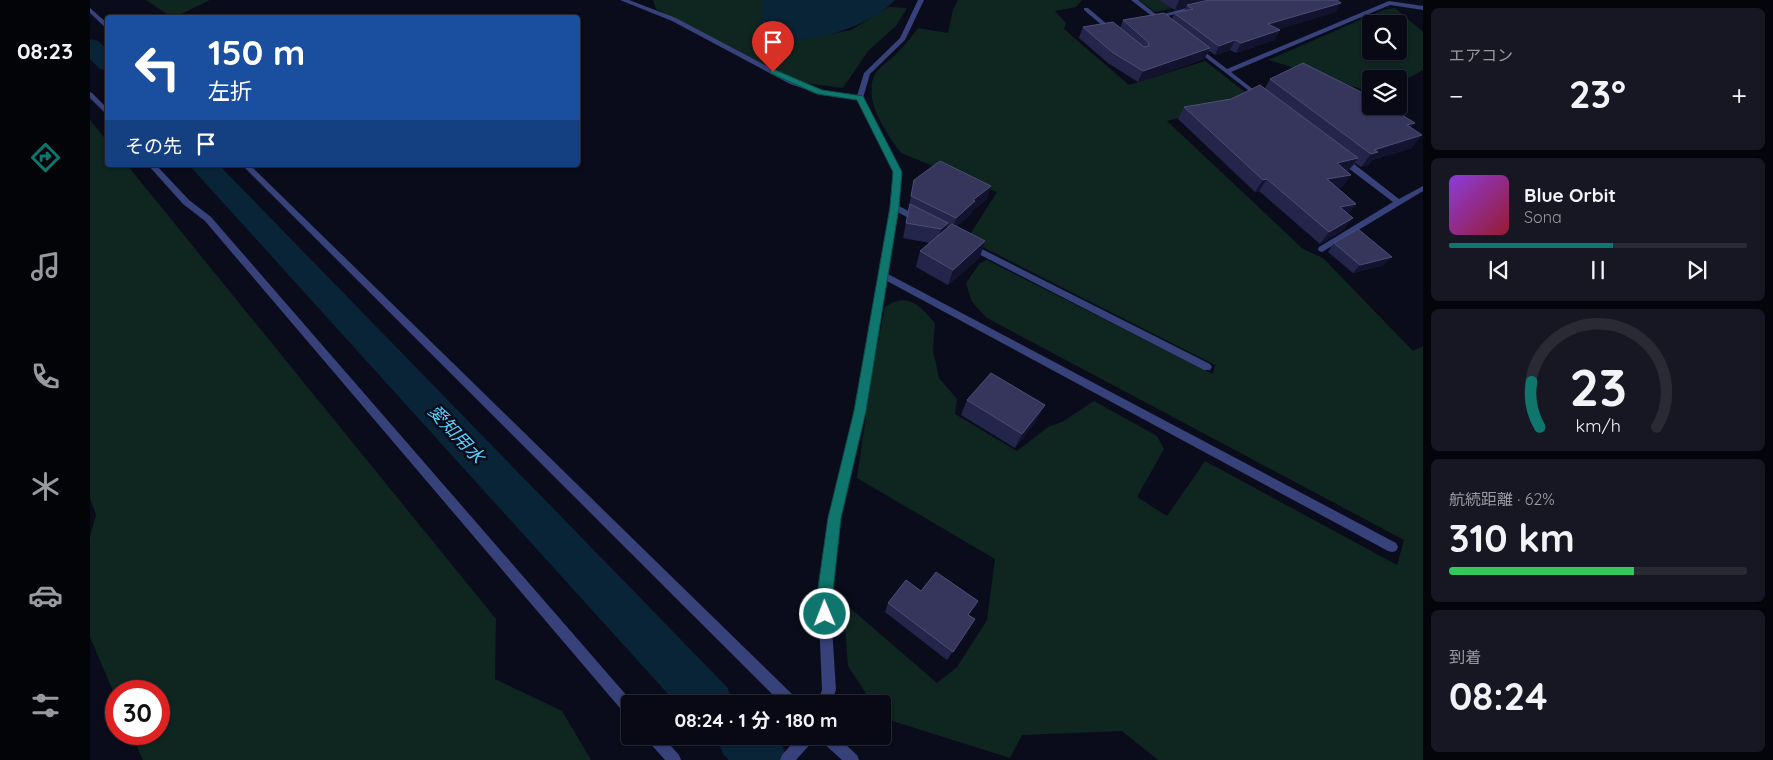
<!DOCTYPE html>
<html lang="ja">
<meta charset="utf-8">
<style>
body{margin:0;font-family:Quicksand,"Noto Sans JP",sans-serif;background:#161722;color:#f1f3f6;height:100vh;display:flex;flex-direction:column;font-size:19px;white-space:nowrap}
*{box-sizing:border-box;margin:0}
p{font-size:16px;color:#989aa0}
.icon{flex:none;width:28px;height:28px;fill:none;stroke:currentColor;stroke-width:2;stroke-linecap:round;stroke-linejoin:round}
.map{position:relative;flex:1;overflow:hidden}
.details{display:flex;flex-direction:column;gap:8px;padding:8px;background:#04050b;width:350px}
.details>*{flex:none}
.top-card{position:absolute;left:15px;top:15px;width:475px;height:152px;border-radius:5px;box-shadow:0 1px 4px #0004,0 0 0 1px #292a34;background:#1a4fa0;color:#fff;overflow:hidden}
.fabs{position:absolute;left:1272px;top:15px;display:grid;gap:10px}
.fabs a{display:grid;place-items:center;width:45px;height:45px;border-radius:5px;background:#080914;box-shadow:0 1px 4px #0004,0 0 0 1px #292a34;font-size:25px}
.speed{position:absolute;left:15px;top:680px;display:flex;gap:10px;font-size:25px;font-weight:700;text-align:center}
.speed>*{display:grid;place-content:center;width:65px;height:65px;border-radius:50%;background:#080914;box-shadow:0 1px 4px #0004,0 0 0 1px #292a34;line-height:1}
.speed .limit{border:8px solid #d22;background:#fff;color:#111}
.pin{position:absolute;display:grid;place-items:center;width:42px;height:42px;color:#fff;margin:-51px -21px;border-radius:50% 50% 50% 0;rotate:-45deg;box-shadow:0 0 5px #0007}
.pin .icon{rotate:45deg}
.me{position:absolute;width:55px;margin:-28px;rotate:359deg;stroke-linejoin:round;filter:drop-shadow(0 0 4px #0008)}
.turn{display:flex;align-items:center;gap:18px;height:105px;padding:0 20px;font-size:22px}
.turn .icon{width:65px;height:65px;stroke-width:2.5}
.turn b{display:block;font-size:35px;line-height:42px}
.then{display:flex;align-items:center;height:48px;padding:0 20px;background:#0003;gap:10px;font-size:19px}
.big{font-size:38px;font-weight:700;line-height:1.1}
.details .widget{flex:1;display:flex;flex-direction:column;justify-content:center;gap:8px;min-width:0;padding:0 18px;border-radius:8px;background:#161722}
.details .dial{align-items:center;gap:0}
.dial svg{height:130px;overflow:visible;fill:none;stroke:#292a34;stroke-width:7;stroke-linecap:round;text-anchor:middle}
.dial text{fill:#f1f3f6;stroke:none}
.song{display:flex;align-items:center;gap:15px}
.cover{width:60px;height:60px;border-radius:8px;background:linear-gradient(135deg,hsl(270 70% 55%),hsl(350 70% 35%))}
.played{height:5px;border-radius:2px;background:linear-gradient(90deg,#0f766e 55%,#292a34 55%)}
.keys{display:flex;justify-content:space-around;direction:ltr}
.heat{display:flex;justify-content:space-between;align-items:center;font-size:28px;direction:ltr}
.charge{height:8px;border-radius:4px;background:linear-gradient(90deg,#34c759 62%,#292a34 0)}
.trip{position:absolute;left:531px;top:695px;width:270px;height:50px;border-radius:5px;background:#080914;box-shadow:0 1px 4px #0004,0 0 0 1px #292a34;font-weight:700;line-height:50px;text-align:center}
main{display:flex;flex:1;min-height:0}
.dock{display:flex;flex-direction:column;width:90px;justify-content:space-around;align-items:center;background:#030408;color:#989aa0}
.dock .icon{width:35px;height:35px}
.dock .active{color:#0f766e}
.dock b{font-size:22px;color:#f1f3f6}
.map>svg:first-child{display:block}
.green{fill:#0e2520;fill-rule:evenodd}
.water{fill:#092337}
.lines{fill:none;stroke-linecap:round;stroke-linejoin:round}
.canal{fill:#092337;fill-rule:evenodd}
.service{fill:#37417a;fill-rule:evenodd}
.minor{fill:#37417a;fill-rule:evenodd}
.wall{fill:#24254a}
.shaded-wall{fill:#13132f}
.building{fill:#36365d;stroke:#4c4e76}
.route{fill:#0f766e;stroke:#0a4d48}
.labels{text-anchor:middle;stroke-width:5;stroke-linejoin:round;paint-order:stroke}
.water-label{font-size:18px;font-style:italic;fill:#56d0fc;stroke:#0b0c1b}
</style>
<main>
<nav class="dock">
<b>08:23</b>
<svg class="icon active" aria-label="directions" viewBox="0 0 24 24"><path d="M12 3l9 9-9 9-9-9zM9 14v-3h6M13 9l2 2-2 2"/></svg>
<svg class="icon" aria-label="music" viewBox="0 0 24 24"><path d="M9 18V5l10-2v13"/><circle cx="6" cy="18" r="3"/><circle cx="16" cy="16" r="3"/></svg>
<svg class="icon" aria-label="phone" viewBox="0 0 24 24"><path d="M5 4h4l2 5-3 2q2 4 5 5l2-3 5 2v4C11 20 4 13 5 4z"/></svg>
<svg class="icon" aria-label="climate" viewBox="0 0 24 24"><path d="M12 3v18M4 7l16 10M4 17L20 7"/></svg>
<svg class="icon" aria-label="car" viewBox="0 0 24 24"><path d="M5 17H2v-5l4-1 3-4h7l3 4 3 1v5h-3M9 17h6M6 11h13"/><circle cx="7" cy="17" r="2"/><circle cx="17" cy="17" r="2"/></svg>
<svg class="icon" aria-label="filters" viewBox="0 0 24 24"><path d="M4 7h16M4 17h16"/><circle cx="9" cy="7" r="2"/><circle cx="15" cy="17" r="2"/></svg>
</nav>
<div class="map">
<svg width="1333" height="760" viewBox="0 0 1333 760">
<rect width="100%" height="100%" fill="#0b0c1b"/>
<!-- green -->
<g class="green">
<path d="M56 0H120L83 18Z"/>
<path d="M563 0H673L685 37 713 39 761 30 799 7 817 8 806 26 778 51 753 88 699 81 566 9Z"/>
<path d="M868 0H992L986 7 965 11 976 23 974 29 1039 85 1115 61 1164 99 1077 121 1213 249 1233 258 1323 351 1333 346V760H1068L1032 731 932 735 920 758 793 718 792 704H783L758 666 753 602 847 683 867 667 897 620 905 559 767 478 783 367 795 307C818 291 830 306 845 323L843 350 849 378 867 399 865 414 927 451 958 427 972 422 1004 401 1067 436 1074 449 1047 497 1077 516 1115 461 1307 565 1314 540 897 318 882 302 876 283 890 263 897 260 1123 374 1125 365 877 239 907 192 811 153C797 134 772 100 785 74 789 68 797 62 802 58 812 48 820 39 828 28L858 33 863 10Z"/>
<path d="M1049 0H1121L1065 12Z"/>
<path d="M1305 8 1333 32V70L1309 83V79H1281V92L1178 60 1293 10ZM1281 24H1309V51H1281Z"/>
<path d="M0 120 17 141 18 165H37L406 619 405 679 472 711 501 760H53L41 734H69V691H26V698L0 637V536L6 515 0 498Z"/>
</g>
<!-- water -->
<path class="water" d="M673 0H805C783 25 718 47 686 37 681 36 675 29 670 26Z"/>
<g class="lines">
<!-- canal -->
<g class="canal">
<path d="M0 39 8 41 18 50V71L10 69 0 59Z"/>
<path d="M99 165H129L637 687 644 704H587Z"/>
<path d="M626 736H686L691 742 698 760H639L633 754Z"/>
</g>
<!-- service -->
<g class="service">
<path d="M1107 5 1109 6V8L1066 19 1063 17Z"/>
<path d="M994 8H998L1025 31V33H1021L994 10Z"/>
<path d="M805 204 832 218 833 220 829 223 826 222 802 209 801 207Z"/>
<path d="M880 243 1120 364 1122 367 1120 370H1114L877 248 876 246 877 244Z"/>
<path d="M729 736H746L767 755 769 760H752L731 741Z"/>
</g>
<!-- minor -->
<g class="minor">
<path d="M530 0H539L586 18 705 81 734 91 767 96 774 73 810 38 828 0H834L815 40 780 74 773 98 812 172 809 207 798 274 1306 543 1308 547 1306 551 1302 552 1298 551 797 281 775 411 750 518 740 595 746 690 741 704H727L732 690 728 595 738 518 765 411 801 207 804 172 767 100 733 95 700 84 582 21Z"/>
<path d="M1041 0H1048L1077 23 1072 24Z"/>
<path d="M1299 1 1333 6V10L1300 5 1141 72 1173 97V99L1171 100 1102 47 1107 46 1137 69Z"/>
<path d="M0 8 18 24V30L0 13Z"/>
<path d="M0 92 2 93 18 109V116L0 98Z"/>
<path d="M1249 157H1255L1309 199 1333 186V191L1232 252 1229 251 1228 249 1229 247 1303 202 1249 161Z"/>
<path d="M58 165H66L99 200 121 217 544 704H540V716L535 714 115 221 93 204Z"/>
<path d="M152 165H160L707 699 709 704H692Z"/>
<path d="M556 736H572L589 755 591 760H575L558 741Z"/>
<path d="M709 736H725L723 741 706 760H690L692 755Z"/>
</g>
</g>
<!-- wall -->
<g class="wall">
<path d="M1069 0H1247L1246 12 1188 29 1190 30 1184 40 1146 53 1140 50 1125 55 1119 51 1114 59 1048 82 1018 63 989 38 993 27 1030 28 1033 20 1082 19 1084 13 1094 11 1096 7 1085 10Z"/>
<path d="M1180 79 1281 106H1298V107L1321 128 1322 148 1282 160 1278 165 1271 167 1265 163 1259 170 1256 171 1261 175 1252 187 1247 188 1266 204 1258 214 1253 230 1230 244 1169 191 1165 192 1088 119 1094 107 1141 99 1175 88Z"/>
<path d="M824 180 897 199 882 211 881 214 867 226 890 257 858 285 826 267 830 251 840 243 813 238Z"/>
<path d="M1244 243 1294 265 1263 273 1238 252Z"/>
<path d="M877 400 947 420 925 448 871 415Z"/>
<path d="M831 591 879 615 885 619 857 660 795 612 798 603Z"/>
</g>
<!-- shaded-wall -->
<g class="shaded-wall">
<path d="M1089 0H1122L1097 5 1096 7 1085 10Z"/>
<path d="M1251 3 1246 12 1173 34 1178 24Z"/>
<path d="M1190 30 1184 40 1146 53 1151 43Z"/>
<path d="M1145 40 1140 50 1125 55 1129 46Z"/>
<path d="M1120 48 1114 59 1048 82 1053 71Z"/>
<path d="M1325 123 1314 136 1317 125Z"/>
<path d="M1332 135 1322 148 1282 160 1278 165 1271 167 1284 150Z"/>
<path d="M1268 158 1259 170 1238 175 1247 163Z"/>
<path d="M1261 175 1252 187 1228 192 1237 179Z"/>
<path d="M1177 179 1169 191 1165 192 1173 180Z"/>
<path d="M901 186 897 199 882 211 881 214 862 231 866 218 883 200Z"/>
<path d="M1266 204 1256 216 1250 207Z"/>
<path d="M1263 218 1253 230 1230 244 1239 232Z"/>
<path d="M858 223 854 238 847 244 851 229Z"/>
<path d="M895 241 890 257 858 285 863 270Z"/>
<path d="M1302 257 1294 265 1263 273 1270 265Z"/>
<path d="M955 405 947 420 925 448 932 434Z"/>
</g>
<!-- building -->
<g class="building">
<path d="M1119 0H1247L1251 3 1178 24 1190 30 1151 43 1145 40 1129 46 1084 13 1103 9 1097 5Z"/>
<path d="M1074 13 1120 48 1053 71 1022 52 993 27 1023 22 1054 47 1059 46 1058 42 1033 20Z"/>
<path d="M1213 63 1281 97V106H1297L1325 123 1317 125 1332 135 1284 150 1288 152 1281 154 1180 79Z"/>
<path d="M1170 85 1268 158 1247 163 1261 175 1237 179 1266 204 1250 207 1263 218 1239 232 1177 179 1173 180 1094 107 1141 99Z"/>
<path d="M850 161 901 186 883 200 885 201 866 218 821 196 824 180Z"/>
<path d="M820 204 858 223 851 229 816 223Z"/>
<path d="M862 224 895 241 863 270 830 251Z"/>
<path d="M1268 229 1302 257 1270 265 1244 243Z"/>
<path d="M901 373 955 405 932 434 877 400Z"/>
<path d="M846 572 888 601 878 615 885 619 863 652 798 603 816 580 831 591Z"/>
</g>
<!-- route -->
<path class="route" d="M683 69 732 90 773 96 812 172 809 207 776 411 751 518 740 619 735 621 730 619 727 595 738 518 764 411 800 207 803 172 767 100 727 94 680 73V70Z"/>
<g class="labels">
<!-- water labels -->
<g class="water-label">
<text transform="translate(366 434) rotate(47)" y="6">愛知用水</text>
</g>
</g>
</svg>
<div class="fabs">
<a><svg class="icon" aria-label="search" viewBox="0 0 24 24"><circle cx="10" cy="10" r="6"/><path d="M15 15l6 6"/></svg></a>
<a><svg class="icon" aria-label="layers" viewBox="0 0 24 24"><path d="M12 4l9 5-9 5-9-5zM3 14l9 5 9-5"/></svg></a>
</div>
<div class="speed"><div class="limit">30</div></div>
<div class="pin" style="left:683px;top:72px;background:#d93025"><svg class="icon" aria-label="arrive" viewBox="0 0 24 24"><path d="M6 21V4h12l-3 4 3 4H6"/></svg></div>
<svg class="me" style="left:735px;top:614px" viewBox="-20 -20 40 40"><circle r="17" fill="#0f766e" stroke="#fff" stroke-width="3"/><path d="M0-11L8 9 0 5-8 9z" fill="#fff"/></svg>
<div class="trip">08:24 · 1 分 · 180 m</div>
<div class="top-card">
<div class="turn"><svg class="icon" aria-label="left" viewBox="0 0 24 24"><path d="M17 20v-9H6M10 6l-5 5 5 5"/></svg><div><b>150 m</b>左折</div></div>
<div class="then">その先<svg class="icon" aria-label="arrive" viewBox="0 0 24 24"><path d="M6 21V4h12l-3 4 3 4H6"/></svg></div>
</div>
</div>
<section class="details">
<div class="widget"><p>エアコン</p>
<div class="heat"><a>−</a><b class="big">23°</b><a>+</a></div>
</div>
<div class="widget">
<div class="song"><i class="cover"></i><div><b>Blue Orbit</b><p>Sona</p></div></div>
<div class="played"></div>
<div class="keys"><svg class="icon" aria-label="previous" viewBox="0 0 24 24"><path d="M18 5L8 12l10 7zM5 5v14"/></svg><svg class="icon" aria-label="pause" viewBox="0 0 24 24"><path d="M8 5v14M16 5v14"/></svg><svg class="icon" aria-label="next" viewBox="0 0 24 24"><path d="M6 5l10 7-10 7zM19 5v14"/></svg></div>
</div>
<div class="widget dial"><svg viewBox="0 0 100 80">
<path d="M14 69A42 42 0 1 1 86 69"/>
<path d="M14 69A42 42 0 0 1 9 41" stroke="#0f766e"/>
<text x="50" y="56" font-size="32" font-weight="700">23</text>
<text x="50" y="72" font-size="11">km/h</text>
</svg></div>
<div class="widget"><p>航続距離 · 62%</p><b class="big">310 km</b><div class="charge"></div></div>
<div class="widget"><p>到着</p><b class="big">08:24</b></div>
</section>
</main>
